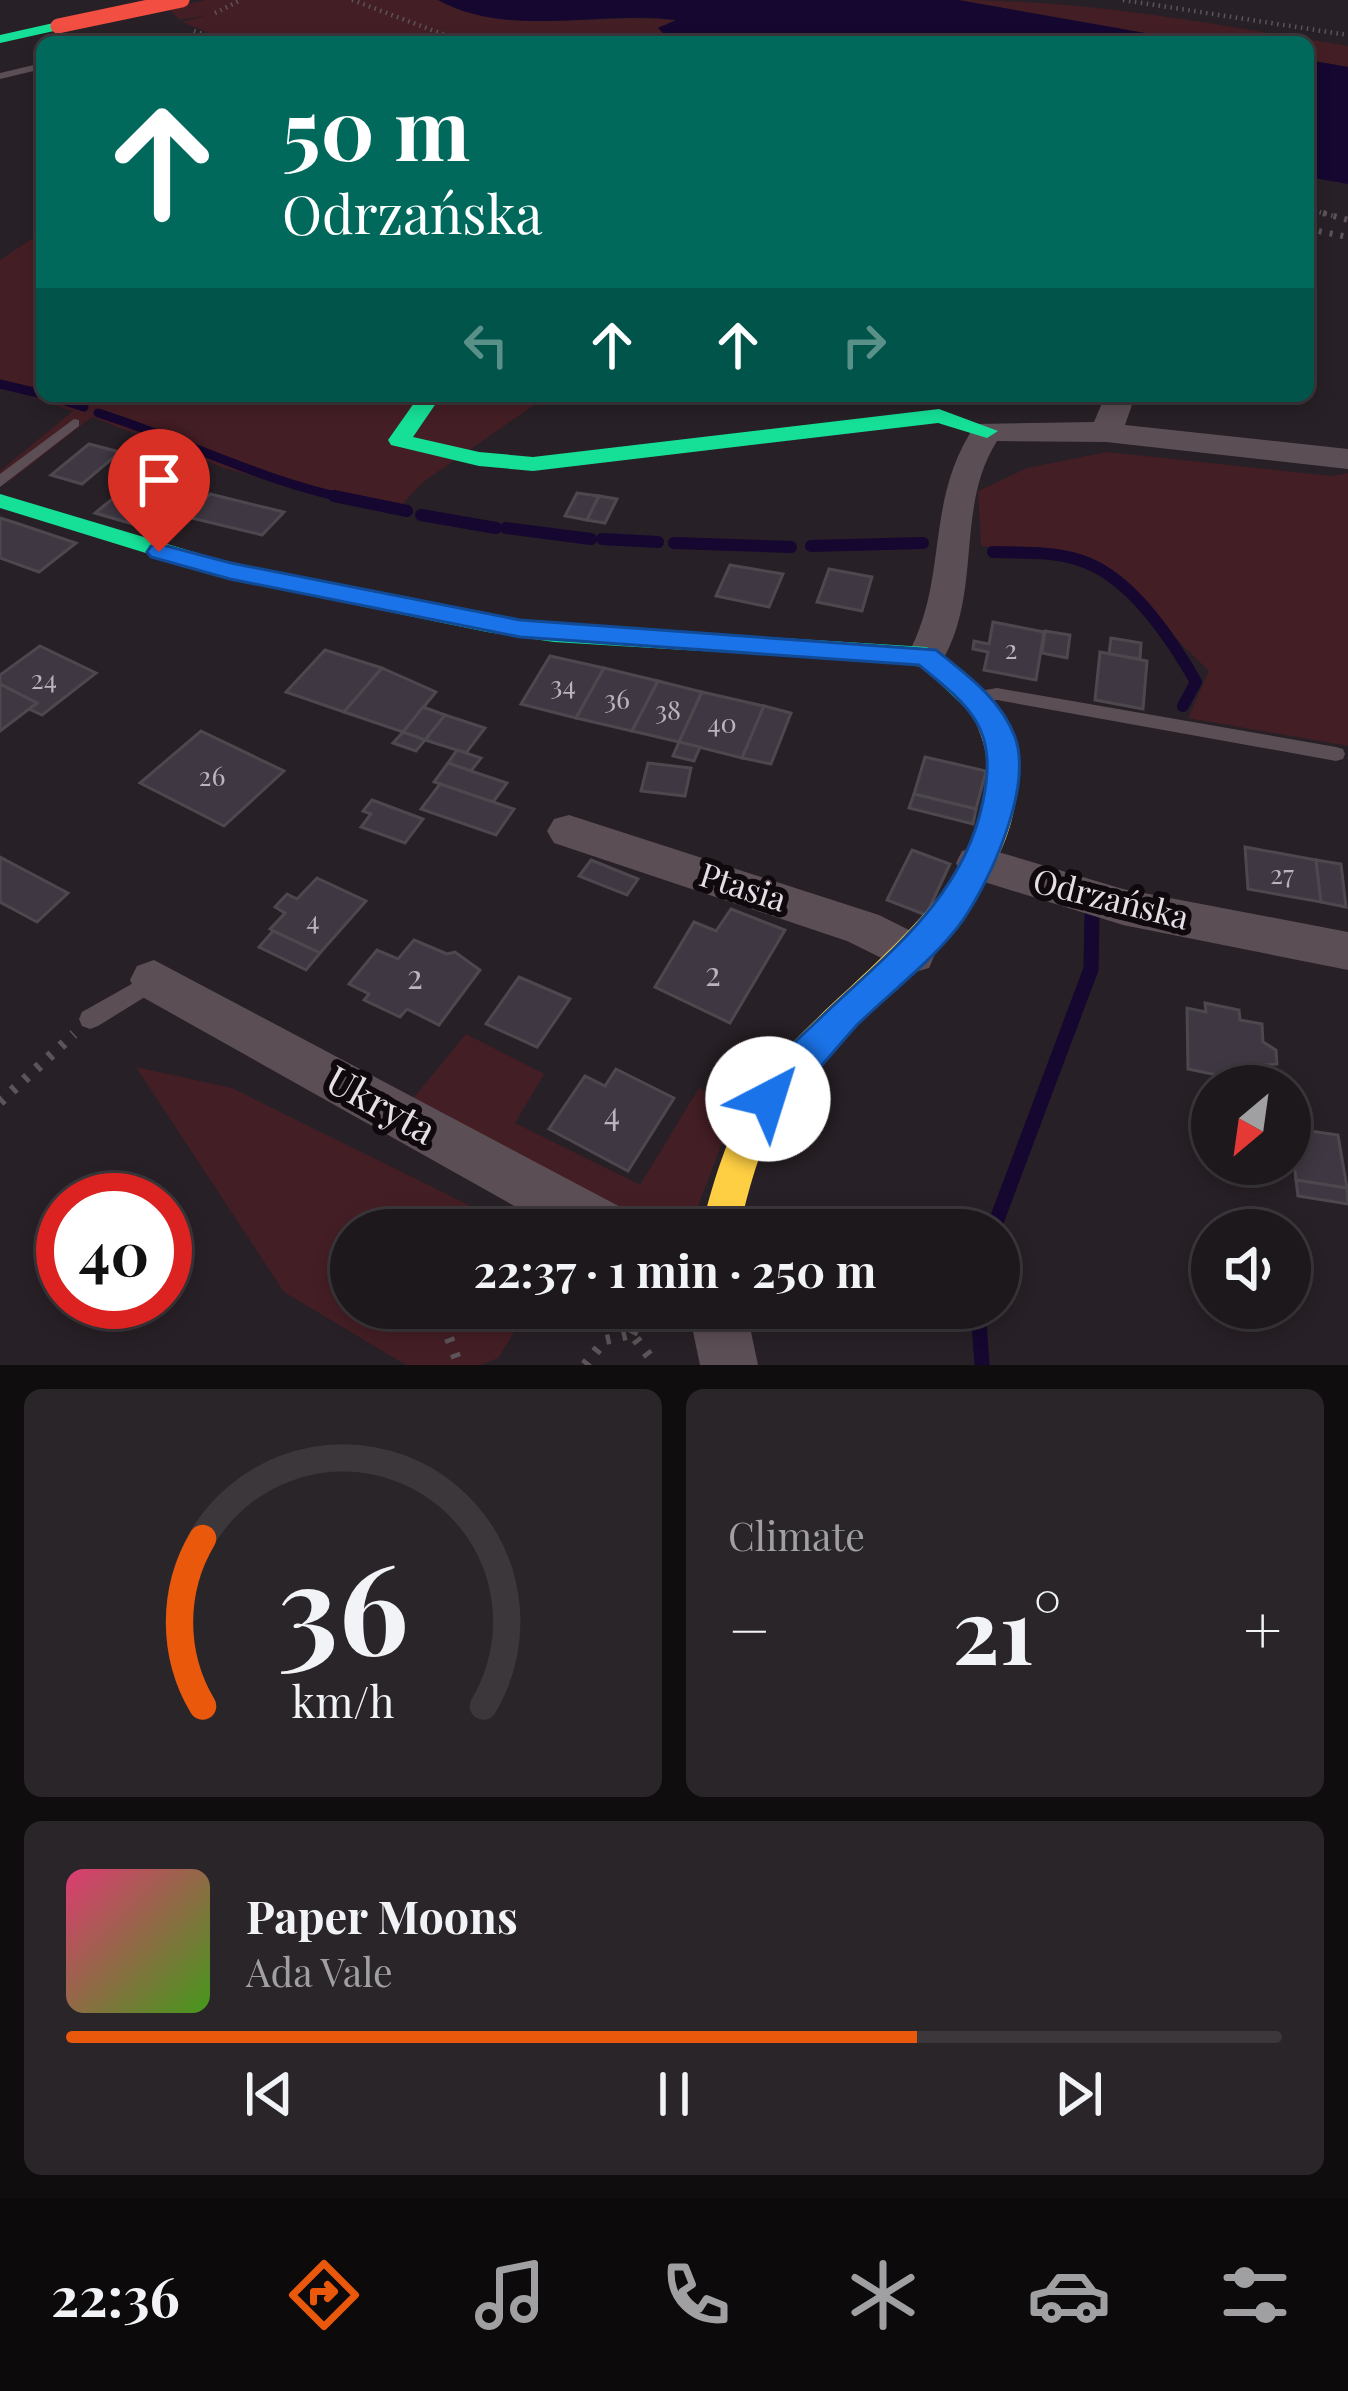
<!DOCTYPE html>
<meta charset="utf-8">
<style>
body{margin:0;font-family:"Playfair Display",serif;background:#2a2529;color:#f1f3f6;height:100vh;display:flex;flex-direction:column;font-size:45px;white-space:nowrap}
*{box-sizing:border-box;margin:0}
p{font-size:39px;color:#a0a0a3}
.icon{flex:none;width:66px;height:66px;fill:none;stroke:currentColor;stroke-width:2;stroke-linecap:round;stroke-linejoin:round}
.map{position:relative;height:1365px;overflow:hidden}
.details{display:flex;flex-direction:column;gap:24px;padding:24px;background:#100d0f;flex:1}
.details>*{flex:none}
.banner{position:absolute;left:36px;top:36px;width:1278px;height:366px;border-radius:18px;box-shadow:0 6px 18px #0003,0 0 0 3px #3b373b;background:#00695c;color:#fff;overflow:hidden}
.needle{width:78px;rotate:209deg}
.controls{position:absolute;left:1191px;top:1065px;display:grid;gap:24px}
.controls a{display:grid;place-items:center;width:120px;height:120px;border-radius:50%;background:#1d181c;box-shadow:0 6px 18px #0003,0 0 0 3px #3b373b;font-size:60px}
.speed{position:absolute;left:36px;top:1173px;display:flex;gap:24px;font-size:60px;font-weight:700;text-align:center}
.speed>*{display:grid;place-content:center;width:156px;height:156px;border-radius:50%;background:#1d181c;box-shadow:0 6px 18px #0003,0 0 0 3px #3b373b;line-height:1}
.speed .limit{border:18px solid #d22;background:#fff;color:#111}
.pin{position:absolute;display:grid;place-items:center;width:102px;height:102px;color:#fff;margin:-123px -51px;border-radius:50% 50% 50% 0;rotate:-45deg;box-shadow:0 0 12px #0007}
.pin .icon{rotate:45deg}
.me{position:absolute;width:132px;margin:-66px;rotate:40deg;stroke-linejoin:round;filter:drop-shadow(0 0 9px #0008)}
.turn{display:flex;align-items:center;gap:42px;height:252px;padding:0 48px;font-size:54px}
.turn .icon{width:156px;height:156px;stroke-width:2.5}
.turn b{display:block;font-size:84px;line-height:102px}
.lanes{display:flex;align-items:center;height:114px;padding:0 48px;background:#0003;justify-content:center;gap:60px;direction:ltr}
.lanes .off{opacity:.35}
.big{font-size:90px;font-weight:700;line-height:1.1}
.details .tile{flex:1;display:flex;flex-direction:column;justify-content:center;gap:18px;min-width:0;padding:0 42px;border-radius:18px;background:#2a2529}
.details .dial{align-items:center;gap:0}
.dial svg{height:312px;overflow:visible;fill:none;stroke:#3b373b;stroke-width:7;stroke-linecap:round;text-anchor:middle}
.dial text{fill:#f1f3f6;stroke:none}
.song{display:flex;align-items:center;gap:36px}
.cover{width:144px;height:144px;border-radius:18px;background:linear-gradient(135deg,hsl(340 70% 55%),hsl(100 70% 35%))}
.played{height:12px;border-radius:6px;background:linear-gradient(90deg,#ea580c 70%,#3b373b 70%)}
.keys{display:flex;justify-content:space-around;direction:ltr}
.heat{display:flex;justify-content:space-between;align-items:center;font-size:66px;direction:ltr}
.details .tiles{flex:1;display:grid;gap:24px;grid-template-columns:1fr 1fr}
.tile:last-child{grid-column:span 2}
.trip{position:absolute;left:330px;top:1209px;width:690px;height:120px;border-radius:60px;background:#1d181c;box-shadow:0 6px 18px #0003,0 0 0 3px #3b373b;font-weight:700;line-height:120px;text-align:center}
.tab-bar{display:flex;height:192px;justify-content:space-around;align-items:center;background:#0c0a0b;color:#a0a0a3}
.tab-bar .icon{width:84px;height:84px}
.tab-bar .selected{color:#ea580c}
.tab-bar b{font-size:54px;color:#f1f3f6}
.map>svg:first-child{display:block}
.green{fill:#441e25}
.water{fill:#150730}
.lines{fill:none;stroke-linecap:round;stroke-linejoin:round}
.stream-far2{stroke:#150730;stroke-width:9}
.stream-far1{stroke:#150730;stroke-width:12}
.stream{stroke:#150730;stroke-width:15}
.building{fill:#3f3742;stroke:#4d484e;stroke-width:3}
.path-far2{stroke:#5d5459;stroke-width:4.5;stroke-dasharray:1.5 4.5;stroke-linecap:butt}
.path-far1{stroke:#5d5459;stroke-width:6;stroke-dasharray:3 8;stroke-linecap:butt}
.path{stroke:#5d5459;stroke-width:10;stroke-dasharray:4.5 12;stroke-linecap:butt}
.lane{fill:#5c4e55;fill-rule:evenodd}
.street{fill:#5c4e55;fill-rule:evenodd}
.fast{fill:#16e098;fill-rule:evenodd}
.slow{fill:#ffcf43;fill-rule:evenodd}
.jam-bridge{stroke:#f24e42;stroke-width:15}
.route{fill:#1a73e8;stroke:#114b97;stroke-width:3}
.labels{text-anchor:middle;stroke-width:12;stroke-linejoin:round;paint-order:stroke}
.number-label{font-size:27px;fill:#bcb4bc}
.street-label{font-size:33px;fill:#e6dde5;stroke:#0f090e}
.near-number-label{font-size:33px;fill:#bcb4bc}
.near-street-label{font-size:39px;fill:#e6dde5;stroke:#0f090e}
</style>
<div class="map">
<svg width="1348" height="1365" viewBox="0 0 1348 1365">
<rect width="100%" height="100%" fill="#272026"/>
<!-- green -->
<g class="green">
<path d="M206 0H438C510 39 602 10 680 21L659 27 669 39 684 42H231L182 22 208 15 180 20 168 8Z"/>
<path d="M958 0C1090 0 1218 25 1348 46V67L1308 60V42H1196Z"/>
<path d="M42 232V396H547L423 482 398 509 372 510 222 467 92 417 11 480 0 478V471L73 411 0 386V260Z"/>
<path d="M1107 452 1332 476 1348 473V746L1188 718 1209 671 1099 563 1069 552 981 546 978 491 1027 468Z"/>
<path d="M466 1034 544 1074 515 1123 640 1185 699 1088 735 1109 694 1217 669 1230 640 1225 410 1102Z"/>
<path d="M136 1067 232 1088 519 1230H351V1308H529L498 1358 481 1365H406L284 1292Z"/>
</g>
<!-- water -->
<g class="water">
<path d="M438 0H958L1196 42H684L669 39 658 28 676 20C599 10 509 39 438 0Z"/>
<path d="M1308 60 1348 67V184L1308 177Z"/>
</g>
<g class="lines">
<!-- stream-far2 -->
<g class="stream-far2">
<path d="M0 384 42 394"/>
<path d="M49 396 84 407"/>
<path d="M98 413C182 439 263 482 349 499"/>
</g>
<!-- stream-far1 -->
<g class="stream-far1">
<path d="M334 496 407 511"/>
<path d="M421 515 496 528"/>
<path d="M506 528 591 539"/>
<path d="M602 539 658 542"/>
<path d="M674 543 791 547"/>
<path d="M811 546 923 543"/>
<path d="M993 552C1021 553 1051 551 1079 560 1129 575 1171 638 1196 682L1183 706"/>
</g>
<!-- stream -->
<g class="stream">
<path d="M993 1230 1091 969 1092 913"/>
<path d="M978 1308 982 1365"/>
</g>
</g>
<!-- building -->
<g class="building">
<path d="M89 444 120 452 82 484 51 475Z"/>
<path d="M136 480 181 494 155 516 147 513 133 524 95 513Z"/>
<path d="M577 493 599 496 587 520 565 516Z"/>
<path d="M210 494 284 512 262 535 187 517Z"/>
<path d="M599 496 617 499 605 523 587 520Z"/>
<path d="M0 518 16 523 76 543 39 572 0 558Z"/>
<path d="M730 565 783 574 769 607 716 596Z"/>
<path d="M829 569 872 577 862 611 817 602Z"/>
<path d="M993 622 1044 632 1036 680 984 670 988 652 973 649 974 641 989 644Z"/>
<path d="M1045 631 1070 635 1067 658 1042 653Z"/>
<path d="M1111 638 1141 643 1140 659 1109 654Z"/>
<path d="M40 646 96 673 42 715 29 709 37 703 0 684V675Z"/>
<path d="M325 650 382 668 344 712 286 692Z"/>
<path d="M1100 652 1147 661 1143 709 1095 700Z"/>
<path d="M550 656 604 668 576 718 521 704Z"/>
<path d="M382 668 436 692 403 732 344 712Z"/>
<path d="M604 668 658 681 632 731 576 718Z"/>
<path d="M658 681 702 692 679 742 632 731Z"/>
<path d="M0 684 37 703 0 731Z"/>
<path d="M702 692 764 706 742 758 679 742Z"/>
<path d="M764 706 791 713 771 764 742 758Z"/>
<path d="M423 707 445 715 425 740 403 732Z"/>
<path d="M445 715 485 728 466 753 425 740Z"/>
<path d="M201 731 284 771 224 826 140 783Z"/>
<path d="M403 732 425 740 416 751 393 743Z"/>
<path d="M679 742 700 747 694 761 673 756Z"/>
<path d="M457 750 481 758 471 771 448 763Z"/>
<path d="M925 757 986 771 976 809 914 794Z"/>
<path d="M448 763 471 771 507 783 493 802 434 782Z"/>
<path d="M648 763 691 768 685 796 641 791Z"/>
<path d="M440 784 493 802 514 809 496 835 421 809Z"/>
<path d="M914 794 976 809 973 824 909 808Z"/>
<path d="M372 800 423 819 405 843 361 827 371 814 363 811Z"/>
<path d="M1245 847 1316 860 1321 902 1248 889Z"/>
<path d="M912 850 950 864 926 915 887 900Z"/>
<path d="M0 857 68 893 37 922 0 902Z"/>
<path d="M591 860 638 879 627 895 579 876Z"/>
<path d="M1316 860 1341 864 1346 907 1321 902Z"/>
<path d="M317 878 366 901 320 953 270 929 285 913 275 907 287 894 297 899Z"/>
<path d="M731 909 785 930 730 1023 655 987 694 922 716 931Z"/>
<path d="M273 931 320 953 306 970 259 947Z"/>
<path d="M414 940 447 954 455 952 480 970 439 1025 407 1009 400 1017 364 1000 369 994 349 984 377 950 398 959Z"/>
<path d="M519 977 570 999 537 1047 486 1024Z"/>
<path d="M1205 1003 1239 1010 1240 1020 1262 1024 1263 1042 1276 1050 1277 1064 1264 1065 1265 1085 1188 1069 1187 1008 1206 1012Z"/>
<path d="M616 1069 674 1098 628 1171 549 1129 585 1076 605 1086Z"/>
<path d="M1290 1128 1338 1135 1347 1188 1296 1180Z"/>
<path d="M1296 1180 1347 1188 1348 1204 1298 1196Z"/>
</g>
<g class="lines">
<!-- path-far2 -->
<g class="path-far2">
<path d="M352 0 464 42"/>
<path d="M1123 0 1348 35"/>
<path d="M215 13 241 0"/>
<path d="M194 31 226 42"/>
<path d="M1308 209 1334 216"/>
</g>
<!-- path-far1 -->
<g class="path-far1">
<path d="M1323 213 1348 220"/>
<path d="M1308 229 1348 237"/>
</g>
<!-- path -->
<g class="path">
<path d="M0 1102 74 1034"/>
<path d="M632 1334 646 1308"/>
<path d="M449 1338 459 1365"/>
<path d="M585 1365 605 1340 632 1334 656 1365"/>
</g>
<!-- lane -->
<g class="lane">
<path d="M143 38 147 42H133L135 40Z"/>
<path d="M42 63V69L0 79V73Z"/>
<path d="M74 419 79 420V426L0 487V474Z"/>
<path d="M997 688 1336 747 1343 749 1345 754 1343 759 1336 761 997 700 980 702 971 696 974 692Z"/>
<path d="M153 972 161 975 164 981 161 987 98 1026 90 1029 82 1026 79 1019 82 1012Z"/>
</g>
<!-- street -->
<g class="street">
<path d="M1105 396H1135L1125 425 1348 449V469L1106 442 997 441C954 509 984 593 940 665L926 669 912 665 907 656C950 578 923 501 976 424L1094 422Z"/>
<path d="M569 815 879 915 929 940 935 954 929 968 912 973 847 941 554 843 547 831 554 819Z"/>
<path d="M978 846 1123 889 1348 932V970L1123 925 962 875 956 863 962 851Z"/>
<path d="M154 960 628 1211 636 1230H557L137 994 130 980 137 966Z"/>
<path d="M688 1308H746L758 1365H700Z"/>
</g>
<!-- fast -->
<g class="fast">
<path d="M58 22 63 29 0 43V35Z"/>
<path d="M419 396H441L413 437 479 452 533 457 939 409 998 431 987 438 938 423 533 471 479 466 391 445 388 440Z"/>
<path d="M0 494 234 564 487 616 554 624 926 647 935 650 995 706 991 713H971L919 664 554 642 487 632 230 579 0 508Z"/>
</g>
<!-- slow -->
<path class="slow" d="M981 696 991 699C1090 859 875 986 792 1093 763 1132 750 1184 739 1230H701C714 1178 731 1121 763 1077 836 977 1058 858 967 706Z"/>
<!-- jam-bridge -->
<path class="jam-bridge" d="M58 26 182 0"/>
</g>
<!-- route -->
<path class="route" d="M159 544 231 563 520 620 936 650C966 674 1001 699 1015 737 1033 787 991 879 963 920 936 958 892 991 858 1024 838 1045 790 1107 768 1115L755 1110 750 1099C764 1069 792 1045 815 1023 883 957 964 899 983 801 998 729 972 708 919 665L520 637 230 579 151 557 147 552 151 546Z"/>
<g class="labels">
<!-- number labels -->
<g class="number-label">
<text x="1011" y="659">2</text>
<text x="44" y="689">24</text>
<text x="563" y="695">34</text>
<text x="617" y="709">36</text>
<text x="668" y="720">38</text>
<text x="722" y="733">40</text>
<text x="212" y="786">26</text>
<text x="1282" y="884">27</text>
<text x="313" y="930">4</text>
</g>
<!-- street labels -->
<g class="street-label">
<text transform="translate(743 887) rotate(18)" y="12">Ptasia</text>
<text transform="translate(1111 899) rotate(14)" y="12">Odrzańska</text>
</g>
<!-- near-number labels -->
<g class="near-number-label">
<text x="713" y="986">2</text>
<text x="415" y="989">2</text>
<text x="612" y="1126">4</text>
</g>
<!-- near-street labels -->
<g class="near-street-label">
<text transform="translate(381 1105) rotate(29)" y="14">Ukryta</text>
</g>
</g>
</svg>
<div class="controls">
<a><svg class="needle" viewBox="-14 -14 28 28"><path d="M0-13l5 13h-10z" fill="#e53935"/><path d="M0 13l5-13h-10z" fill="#a0a0a3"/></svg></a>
<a><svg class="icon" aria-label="sound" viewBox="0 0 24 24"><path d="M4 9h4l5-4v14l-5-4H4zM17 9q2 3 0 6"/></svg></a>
</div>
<div class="speed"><div class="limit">40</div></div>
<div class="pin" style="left:159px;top:552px;background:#d93025"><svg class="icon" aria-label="arrive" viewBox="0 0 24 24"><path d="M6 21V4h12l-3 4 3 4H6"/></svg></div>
<svg class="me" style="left:768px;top:1099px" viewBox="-20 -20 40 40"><circle r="19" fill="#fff"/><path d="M0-13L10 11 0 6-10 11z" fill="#1a73e8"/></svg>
<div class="trip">22:37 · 1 min · 250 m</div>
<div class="banner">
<div class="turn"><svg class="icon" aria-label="ahead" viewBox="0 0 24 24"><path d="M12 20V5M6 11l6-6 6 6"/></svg><div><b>50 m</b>Odrzańska</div></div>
<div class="lanes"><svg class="icon off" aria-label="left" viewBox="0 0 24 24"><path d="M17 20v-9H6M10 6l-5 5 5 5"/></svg><svg class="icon" aria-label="ahead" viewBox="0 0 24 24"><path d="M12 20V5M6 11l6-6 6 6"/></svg><svg class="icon" aria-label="ahead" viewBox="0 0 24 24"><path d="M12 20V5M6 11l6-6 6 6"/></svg><svg class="icon off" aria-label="right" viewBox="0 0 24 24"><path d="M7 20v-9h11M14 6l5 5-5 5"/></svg></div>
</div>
</div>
<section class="details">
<div class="tiles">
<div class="tile dial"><svg viewBox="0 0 100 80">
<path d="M14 69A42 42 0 1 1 86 69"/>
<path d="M14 69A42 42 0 0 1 14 26" stroke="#ea580c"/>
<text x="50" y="56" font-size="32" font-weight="700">36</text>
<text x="50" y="72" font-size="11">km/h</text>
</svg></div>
<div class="tile"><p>Climate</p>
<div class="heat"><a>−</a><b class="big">21°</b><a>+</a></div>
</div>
<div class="tile">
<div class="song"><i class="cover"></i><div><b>Paper Moons</b><p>Ada Vale</p></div></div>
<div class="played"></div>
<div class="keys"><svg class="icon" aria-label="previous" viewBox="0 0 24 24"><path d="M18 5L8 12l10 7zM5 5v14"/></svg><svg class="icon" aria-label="pause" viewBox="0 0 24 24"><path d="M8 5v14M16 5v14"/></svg><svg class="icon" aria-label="next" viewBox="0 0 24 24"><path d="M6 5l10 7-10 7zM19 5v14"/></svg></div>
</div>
</div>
</section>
<nav class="tab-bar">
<b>22:36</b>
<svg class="icon selected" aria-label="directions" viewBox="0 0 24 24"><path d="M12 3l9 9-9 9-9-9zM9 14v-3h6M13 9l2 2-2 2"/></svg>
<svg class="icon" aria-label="music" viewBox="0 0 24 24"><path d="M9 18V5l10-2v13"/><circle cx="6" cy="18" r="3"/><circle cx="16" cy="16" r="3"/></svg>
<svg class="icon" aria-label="phone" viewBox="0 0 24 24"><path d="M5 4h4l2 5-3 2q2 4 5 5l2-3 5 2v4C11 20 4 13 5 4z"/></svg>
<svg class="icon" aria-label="climate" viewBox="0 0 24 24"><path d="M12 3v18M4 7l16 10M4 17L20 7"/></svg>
<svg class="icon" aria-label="car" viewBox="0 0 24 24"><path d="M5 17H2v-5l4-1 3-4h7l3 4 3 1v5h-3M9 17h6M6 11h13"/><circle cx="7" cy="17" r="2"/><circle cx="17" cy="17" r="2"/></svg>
<svg class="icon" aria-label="filters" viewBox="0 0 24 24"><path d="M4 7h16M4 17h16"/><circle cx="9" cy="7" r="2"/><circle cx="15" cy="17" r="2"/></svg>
</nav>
